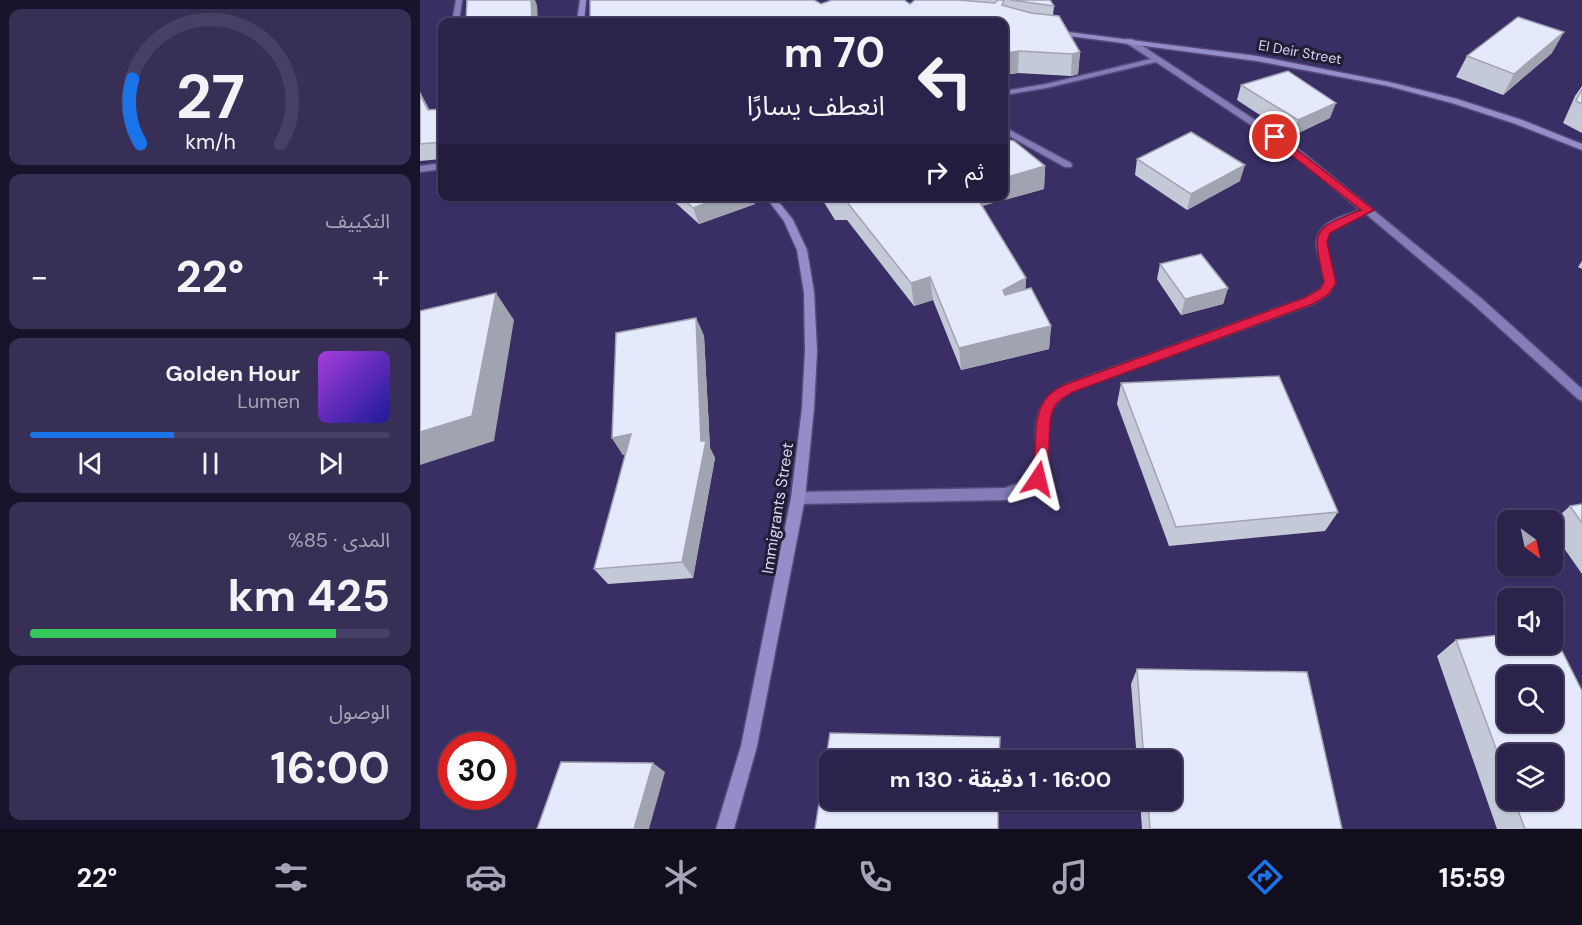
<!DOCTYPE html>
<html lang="ar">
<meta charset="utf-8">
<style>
body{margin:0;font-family:"DM Sans","Noto Sans Arabic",sans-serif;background:#382f56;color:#f1f3f6;direction:rtl;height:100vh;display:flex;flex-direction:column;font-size:22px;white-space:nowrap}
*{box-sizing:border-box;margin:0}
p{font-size:20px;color:#a6a4b5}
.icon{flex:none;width:33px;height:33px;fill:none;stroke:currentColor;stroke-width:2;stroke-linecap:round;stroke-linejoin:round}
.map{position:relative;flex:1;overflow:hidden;direction:ltr}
.drawer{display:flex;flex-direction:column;gap:9px;padding:9px;background:#18132a;width:420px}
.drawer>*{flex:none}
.hud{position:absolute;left:18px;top:18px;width:570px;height:183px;border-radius:12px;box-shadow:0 2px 4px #0004,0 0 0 2px #484064;direction:rtl;background:#2c234c;color:#f1f3f6;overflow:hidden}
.needle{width:39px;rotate:147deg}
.buttons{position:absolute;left:1077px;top:510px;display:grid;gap:12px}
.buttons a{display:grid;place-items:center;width:66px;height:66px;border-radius:12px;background:#2c234c;box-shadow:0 2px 4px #0004,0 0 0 2px #484064;font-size:30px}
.speed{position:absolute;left:18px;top:732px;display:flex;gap:12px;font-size:30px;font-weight:700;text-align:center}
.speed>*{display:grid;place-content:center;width:78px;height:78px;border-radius:50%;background:#2c234c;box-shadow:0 2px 4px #0004,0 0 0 2px #484064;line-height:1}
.speed .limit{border:9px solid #d22;background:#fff;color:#111}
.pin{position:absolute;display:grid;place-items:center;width:51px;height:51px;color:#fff;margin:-26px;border:3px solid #fff;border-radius:50%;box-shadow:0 2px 6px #0007}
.me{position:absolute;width:66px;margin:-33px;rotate:10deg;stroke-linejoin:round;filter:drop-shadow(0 0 4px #0008)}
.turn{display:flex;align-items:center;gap:21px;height:126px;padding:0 24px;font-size:27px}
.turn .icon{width:78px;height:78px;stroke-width:2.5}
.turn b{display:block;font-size:42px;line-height:51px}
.then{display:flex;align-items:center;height:57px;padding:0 24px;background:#0003;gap:12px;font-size:22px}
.big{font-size:45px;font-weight:700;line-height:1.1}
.drawer .widget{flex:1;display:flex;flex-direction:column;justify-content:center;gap:9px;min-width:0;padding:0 21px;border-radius:12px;background:#382f56}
.drawer .dial{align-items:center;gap:0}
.dial svg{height:156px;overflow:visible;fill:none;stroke:#484064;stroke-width:7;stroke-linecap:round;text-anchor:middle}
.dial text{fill:#f1f3f6;stroke:none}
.song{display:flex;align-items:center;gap:18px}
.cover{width:72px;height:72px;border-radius:9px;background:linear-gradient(135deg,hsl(280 70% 55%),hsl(240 70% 35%))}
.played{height:6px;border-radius:3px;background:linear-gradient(90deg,#1a73e8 40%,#484064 40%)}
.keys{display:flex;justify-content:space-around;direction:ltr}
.heat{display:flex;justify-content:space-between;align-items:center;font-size:33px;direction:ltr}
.charge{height:9px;border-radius:4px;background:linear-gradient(90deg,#34c759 85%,#484064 0)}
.trip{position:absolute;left:399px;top:750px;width:363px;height:60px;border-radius:12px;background:#2c234c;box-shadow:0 2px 4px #0004,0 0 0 2px #484064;font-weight:700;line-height:60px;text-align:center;direction:rtl}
.tab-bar{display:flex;height:96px;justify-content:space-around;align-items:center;background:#120e1e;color:#a6a4b5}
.tab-bar .icon{width:42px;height:42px}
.tab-bar .active{color:#1a73e8}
.tab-bar b{font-size:27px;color:#f1f3f6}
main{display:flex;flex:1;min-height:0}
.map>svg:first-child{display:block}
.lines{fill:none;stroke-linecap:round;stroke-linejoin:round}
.street-casing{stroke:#554b79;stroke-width:3}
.secondary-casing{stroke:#554b79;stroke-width:3}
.street{fill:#857dba;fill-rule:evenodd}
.secondary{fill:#958dca;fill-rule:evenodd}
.wall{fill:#c4c9d8;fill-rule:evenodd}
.shaded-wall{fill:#a0a4b0}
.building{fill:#e4eafb;stroke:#a0a4b0;stroke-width:1.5;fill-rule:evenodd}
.route{fill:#e11d48;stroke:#92132f;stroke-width:1.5}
.labels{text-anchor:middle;stroke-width:6;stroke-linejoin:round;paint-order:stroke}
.far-street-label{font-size:14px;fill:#d8d5f6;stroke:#211d35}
.street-label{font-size:16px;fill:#d8d5f6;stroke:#211d35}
</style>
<main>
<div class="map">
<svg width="1162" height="829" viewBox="0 0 1162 829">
<rect width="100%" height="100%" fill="#3a2f65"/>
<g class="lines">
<!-- street casing -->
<g class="street-casing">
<g id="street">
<path d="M36 0H42L39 22H32Z"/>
<path d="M706 39H712L876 147 1062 299 1162 389V401L1158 399 1054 305 946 214 916 226 907 234 906 245 915 283 908 295 893 304 652 391C647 395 641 398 637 403 615 429 645 468 612 490 604 495 594 497 585 500L378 504 373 502 371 498 373 494 378 492 585 488C638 471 606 449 619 412 624 399 634 393 644 385L885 298 900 289 905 283C903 272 900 261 897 250 892 223 920 217 940 210L870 151 736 62 626 88 584 95V91L626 84 731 59 706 43Z"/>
<path d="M584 127 651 163 652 165 651 167H645L584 133Z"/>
<path d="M22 163V169L0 172V166Z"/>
</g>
</g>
<!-- secondary casing -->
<g class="secondary-casing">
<g id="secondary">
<path d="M160 0H166L164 22H157Z"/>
<path d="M632 30 837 56 969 82 1037 99 1102 120 1162 144V150L1096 124 1032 103 968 86 837 61 635 34 631 32Z"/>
<path d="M345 196H354L373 220 387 250 394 292 397 351 394 408 385 498 337 746 314 829H296L321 746 371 498 382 408 385 351 384 292 377 250 364 221Z"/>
</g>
</g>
<!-- street -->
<use href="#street" class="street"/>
<!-- secondary -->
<use href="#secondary" class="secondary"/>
</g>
<!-- wall -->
<g class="wall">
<path d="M495 0H630L634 6 633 15 660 52 658 74 651 76 598 73 584 75V22L401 4H490Z"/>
<path d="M1132 53 1083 95 1036 77 1047 56Z"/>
<path d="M821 85 910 118 872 136 817 100Z"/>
<path d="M1162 86V133L1143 123 1155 96Z"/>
<path d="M0 92 9 110 22 109V159L0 161Z"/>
<path d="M717 159 820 181 767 210 715 175Z"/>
<path d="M625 166 624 189 562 206 606 278 605 290 631 326 629 349 541 370 513 300 494 306 427 220H415L400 196H584Z"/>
<path d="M248 196H333L335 204 279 224Z"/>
<path d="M1162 261V269L1158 267Z"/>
<path d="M740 264 808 288 803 304 761 315 737 279Z"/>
<path d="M276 318 284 336 290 448 295 458 273 578 188 584 174 569 205 455H203L192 438Z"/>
<path d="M701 383 918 512 905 531 749 546 697 404Z"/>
<path d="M1162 504V574L1132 531V522L1150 506Z"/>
<path d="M1036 640 1162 829H1077L1017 656ZM1088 754 1132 800H1088Z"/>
<path d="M717 669 922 829H722L720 800H752V760H717L711 684Z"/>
</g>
<!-- shaded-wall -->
<g class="shaded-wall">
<path d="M111 0H115L117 5 118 22H112Z"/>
<path d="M1144 32 1132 53 1083 95 1094 74Z"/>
<path d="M599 51 598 73 584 75V53Z"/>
<path d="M660 52 658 74 651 76 652 54Z"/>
<path d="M0 92 18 125 8 110 0 95Z"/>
<path d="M916 103 910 118 872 136 878 120Z"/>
<path d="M825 165 820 181 767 210 771 194Z"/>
<path d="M625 166 624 189 551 209V196H584V178Z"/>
<path d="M306 196H333L335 204 279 224 273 208Z"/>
<path d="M510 277 513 300 494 306 491 283Z"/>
<path d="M606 278 605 300 583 312V290Z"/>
<path d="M808 288 803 304 761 315 765 299Z"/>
<path d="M76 293 94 320 74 441 0 465V432Z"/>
<path d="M276 318 284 336 290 448 295 458 273 578 262 562Z"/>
<path d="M631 326 629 349 541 370 539 348Z"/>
<path d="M211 434 222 451 203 455 192 438Z"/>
<path d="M233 763 245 772 229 829H214Z"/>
</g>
<!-- building -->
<g class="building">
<path d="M47 0H111L112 22H46Z"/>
<path d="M170 0H394L401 4 412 0H484L490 4 495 0H538L575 3 577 1V0H584L582 5 611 13 639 16 660 52 652 54 599 51 584 53V22H170Z"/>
<path d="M590 0H630L634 6Z"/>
<path d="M1098 17 1144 32 1094 74 1047 56Z"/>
<path d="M868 71 916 103 878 120 821 85Z"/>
<path d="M1162 89V104L1156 101Z"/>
<path d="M0 95 8 110 22 109V142L0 144Z"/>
<path d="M771 132 825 165 771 194 717 159Z"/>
<path d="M584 139 594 141 625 166 584 178Z"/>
<path d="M260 196H306L273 208Z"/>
<path d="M410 196H556L606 278 583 290 585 295 611 288 631 326 539 348 510 277 491 283 423 197Z"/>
<path d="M781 254 808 288 765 299 740 264Z"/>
<path d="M76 293 52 416 0 432V311Z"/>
<path d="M276 318 281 441H286L262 562 174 569 211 434 192 438 196 333Z"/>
<path d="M859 376 918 512 756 527 701 383Z"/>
<path d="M1162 504V523L1150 506Z"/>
<path d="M1132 631 1162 691V829H1105L1094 800H1132V754H1088V781L1036 640 1088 634V644H1132ZM1088 676H1132V722H1088Z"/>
<path d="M717 669 887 672 922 829H730L728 800H752V760H724Z"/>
<path d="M410 733 580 737 579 760H410V800H578V829H395Z"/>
<path d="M141 762 233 763 214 829H117Z"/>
</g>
<!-- route -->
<path class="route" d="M851 135H858L954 210 910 233 907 242 916 283 908 295 893 304 653 392C648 395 641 399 637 403 623 420 635 459 623 483H613L611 479C620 453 608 418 628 396 632 391 639 388 644 385L884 298 900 289 904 282C893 230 889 230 941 210L851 139Z"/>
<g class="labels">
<!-- far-street labels -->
<g class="far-street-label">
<text transform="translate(880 52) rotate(10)" y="5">El Deir Street</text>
</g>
<!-- street labels -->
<g class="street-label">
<text transform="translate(357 508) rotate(-81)" y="6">Immigrants Street</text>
</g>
</g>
</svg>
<div class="buttons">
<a><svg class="needle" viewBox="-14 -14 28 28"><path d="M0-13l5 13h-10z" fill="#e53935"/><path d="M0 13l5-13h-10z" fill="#a6a4b5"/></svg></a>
<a><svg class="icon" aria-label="sound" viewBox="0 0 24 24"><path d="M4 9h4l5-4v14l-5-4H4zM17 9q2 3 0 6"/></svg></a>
<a><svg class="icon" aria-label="search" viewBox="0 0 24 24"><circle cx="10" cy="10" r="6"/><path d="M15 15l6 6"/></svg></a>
<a><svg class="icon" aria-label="layers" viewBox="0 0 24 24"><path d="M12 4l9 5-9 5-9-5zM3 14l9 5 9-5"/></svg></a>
</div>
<div class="speed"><div class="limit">30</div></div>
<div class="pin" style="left:855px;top:137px;background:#d93025"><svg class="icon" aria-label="arrive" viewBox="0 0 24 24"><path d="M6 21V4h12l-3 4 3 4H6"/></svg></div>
<svg class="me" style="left:618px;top:479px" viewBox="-20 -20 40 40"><path d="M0-17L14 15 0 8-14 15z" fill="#e11d48" stroke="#fff" stroke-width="4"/></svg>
<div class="trip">16:00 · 1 دقيقة · 130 m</div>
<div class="hud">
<div class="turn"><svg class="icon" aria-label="left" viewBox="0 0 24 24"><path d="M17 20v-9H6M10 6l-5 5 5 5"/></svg><div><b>70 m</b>انعطف يسارًا</div></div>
<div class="then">ثم<svg class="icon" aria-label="right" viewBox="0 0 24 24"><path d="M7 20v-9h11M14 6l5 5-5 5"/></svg></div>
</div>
</div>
<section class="drawer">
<div class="widget dial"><svg viewBox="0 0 100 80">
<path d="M14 69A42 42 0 1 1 86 69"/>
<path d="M14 69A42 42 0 0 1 10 36" stroke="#1a73e8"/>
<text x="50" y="56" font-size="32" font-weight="700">27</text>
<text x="50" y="72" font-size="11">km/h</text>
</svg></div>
<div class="widget"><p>التكييف</p>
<div class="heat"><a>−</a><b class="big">22°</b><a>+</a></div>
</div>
<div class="widget">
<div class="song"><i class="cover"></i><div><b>Golden Hour</b><p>Lumen</p></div></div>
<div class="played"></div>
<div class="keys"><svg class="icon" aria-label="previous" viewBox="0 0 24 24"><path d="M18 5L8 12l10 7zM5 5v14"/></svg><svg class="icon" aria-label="pause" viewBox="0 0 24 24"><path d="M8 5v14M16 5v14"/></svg><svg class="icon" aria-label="next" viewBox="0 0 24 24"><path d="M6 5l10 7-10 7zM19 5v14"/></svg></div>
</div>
<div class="widget"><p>المدى · 85%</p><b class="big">425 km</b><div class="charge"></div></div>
<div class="widget"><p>الوصول</p><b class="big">16:00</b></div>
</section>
</main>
<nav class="tab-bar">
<b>15:59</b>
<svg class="icon active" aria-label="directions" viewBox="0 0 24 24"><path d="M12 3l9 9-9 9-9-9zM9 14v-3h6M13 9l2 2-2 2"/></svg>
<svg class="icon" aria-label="music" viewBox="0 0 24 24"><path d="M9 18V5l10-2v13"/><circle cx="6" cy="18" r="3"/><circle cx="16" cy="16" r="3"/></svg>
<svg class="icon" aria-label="phone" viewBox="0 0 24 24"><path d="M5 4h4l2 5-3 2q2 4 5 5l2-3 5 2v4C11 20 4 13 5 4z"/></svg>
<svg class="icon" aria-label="climate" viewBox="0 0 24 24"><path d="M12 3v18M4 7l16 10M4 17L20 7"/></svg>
<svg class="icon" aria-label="car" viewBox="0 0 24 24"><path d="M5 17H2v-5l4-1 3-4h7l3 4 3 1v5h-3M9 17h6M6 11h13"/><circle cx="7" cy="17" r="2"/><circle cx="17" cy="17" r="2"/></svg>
<svg class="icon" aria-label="filters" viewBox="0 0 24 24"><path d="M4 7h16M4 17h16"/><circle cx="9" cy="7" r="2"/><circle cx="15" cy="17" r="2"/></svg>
<b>22°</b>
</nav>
